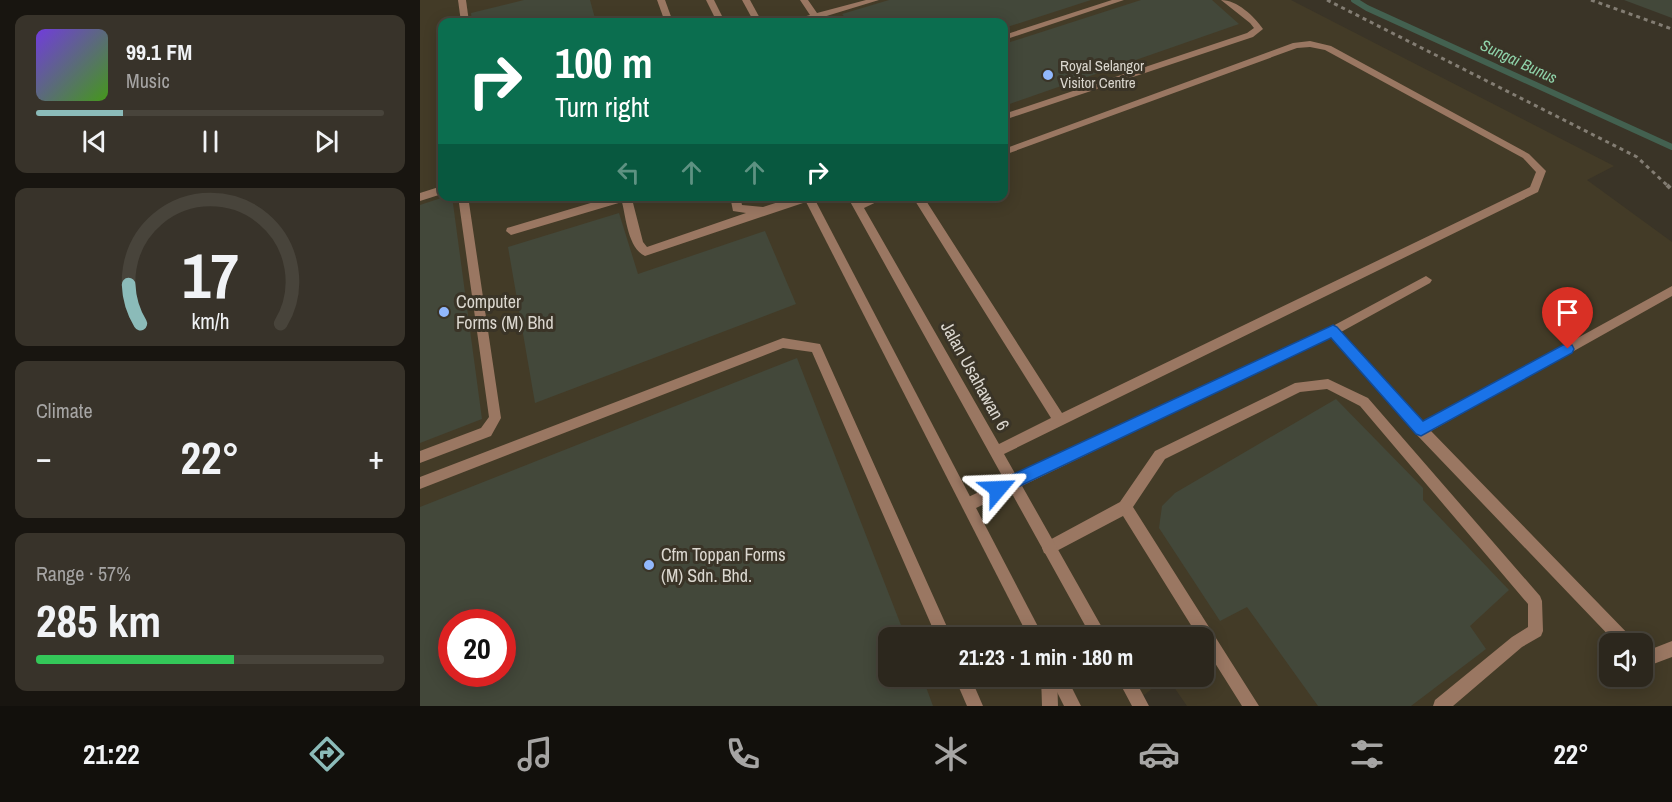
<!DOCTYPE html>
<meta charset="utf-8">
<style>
body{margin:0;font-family:"Archivo Narrow",sans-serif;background:#38332a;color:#f1f3f6;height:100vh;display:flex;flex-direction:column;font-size:22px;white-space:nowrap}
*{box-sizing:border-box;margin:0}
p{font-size:20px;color:#a6a5a4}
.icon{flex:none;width:33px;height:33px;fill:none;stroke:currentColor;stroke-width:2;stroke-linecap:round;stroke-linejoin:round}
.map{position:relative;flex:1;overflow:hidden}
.panel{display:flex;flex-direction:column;gap:15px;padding:15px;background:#181510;width:420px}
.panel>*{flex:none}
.banner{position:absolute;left:18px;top:18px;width:570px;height:183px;border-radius:12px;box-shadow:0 3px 15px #0003,0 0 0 2px #48443b;background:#0b6e4f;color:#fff;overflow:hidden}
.buttons{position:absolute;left:1179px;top:633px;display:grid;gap:12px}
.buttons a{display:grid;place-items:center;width:54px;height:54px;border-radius:12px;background:#2c271d;box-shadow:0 3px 15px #0003,0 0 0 2px #48443b;font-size:30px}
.speed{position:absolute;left:18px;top:609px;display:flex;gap:12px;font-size:30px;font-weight:700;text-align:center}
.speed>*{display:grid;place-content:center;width:78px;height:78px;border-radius:50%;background:#2c271d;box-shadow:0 3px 15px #0003,0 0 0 2px #48443b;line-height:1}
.speed .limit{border:9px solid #d22;background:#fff;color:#111}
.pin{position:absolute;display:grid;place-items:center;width:51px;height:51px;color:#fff;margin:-62px -26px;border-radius:50% 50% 50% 0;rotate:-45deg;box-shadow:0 0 6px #0007}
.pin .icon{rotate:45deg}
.me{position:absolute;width:66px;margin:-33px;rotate:64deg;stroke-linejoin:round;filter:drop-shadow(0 0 4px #0008)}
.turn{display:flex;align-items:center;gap:21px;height:126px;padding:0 18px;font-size:27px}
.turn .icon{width:78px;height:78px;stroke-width:2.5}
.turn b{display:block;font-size:42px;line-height:51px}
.lanes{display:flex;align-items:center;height:57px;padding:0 18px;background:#0003;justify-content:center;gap:30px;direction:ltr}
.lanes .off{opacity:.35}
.big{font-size:45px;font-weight:800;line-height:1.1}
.panel .tile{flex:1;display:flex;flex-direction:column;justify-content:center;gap:9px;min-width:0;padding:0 21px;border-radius:12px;background:#38332a}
.panel .dial{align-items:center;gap:0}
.dial svg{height:156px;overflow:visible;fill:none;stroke:#48443b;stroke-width:7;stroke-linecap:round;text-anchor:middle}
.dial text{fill:#f1f3f6;stroke:none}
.song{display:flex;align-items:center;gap:18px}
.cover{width:72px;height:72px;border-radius:9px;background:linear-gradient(135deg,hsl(260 70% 55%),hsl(100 70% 35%))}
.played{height:6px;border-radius:3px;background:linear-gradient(90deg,#8bbbb9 25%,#48443b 25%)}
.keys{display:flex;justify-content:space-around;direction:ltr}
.heat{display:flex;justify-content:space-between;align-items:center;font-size:33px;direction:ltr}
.charge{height:9px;border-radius:4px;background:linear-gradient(90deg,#34c759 57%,#48443b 0)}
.trip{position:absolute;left:458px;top:627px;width:336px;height:60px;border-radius:12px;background:#2c271d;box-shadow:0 3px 15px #0003,0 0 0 2px #48443b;font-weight:800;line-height:60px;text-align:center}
.dock{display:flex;height:96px;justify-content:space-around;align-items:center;background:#12100c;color:#a6a5a4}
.dock .icon{width:42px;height:42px}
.dock .selected{color:#8bbbb9}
.dock b{font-size:27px;color:#f1f3f6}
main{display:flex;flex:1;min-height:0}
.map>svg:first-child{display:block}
.built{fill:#433b27;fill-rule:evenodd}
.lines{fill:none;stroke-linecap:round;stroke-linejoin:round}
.stream{stroke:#436150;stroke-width:6}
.building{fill:#43483a;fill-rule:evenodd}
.path-far1{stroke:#837d73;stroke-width:3;stroke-dasharray:4 4;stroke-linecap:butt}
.path{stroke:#837d73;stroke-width:4;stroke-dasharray:4.5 4.5;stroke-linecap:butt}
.service{fill:#9a7762;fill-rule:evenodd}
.minor{fill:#9a7762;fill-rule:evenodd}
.tertiary{fill:#9a7762;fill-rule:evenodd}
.route{fill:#1a73e8;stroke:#114b97;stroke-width:1.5}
.poi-dot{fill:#91b8fd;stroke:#3a3427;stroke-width:2}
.labels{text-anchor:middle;stroke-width:6;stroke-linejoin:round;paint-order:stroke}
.far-poi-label{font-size:15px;fill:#dbd7cf;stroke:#3a3427;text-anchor:start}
.far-water-label{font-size:16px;font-style:italic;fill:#8fd3aa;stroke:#3a3427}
.poi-label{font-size:18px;fill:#dbd7cf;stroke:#3a3427;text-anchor:start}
.street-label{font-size:18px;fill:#dbd7cf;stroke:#3a3427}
</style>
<main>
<section class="panel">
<div class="tile">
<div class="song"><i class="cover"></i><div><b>99.1 FM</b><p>Music</p></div></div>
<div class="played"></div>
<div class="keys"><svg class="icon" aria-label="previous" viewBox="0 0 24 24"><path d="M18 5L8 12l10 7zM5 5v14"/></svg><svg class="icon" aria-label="pause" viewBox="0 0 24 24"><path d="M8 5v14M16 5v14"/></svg><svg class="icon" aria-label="next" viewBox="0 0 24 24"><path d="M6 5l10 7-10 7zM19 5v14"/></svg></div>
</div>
<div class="tile dial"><svg viewBox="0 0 100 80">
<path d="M14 69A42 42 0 1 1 86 69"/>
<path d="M14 69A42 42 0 0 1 8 49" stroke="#8bbbb9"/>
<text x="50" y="56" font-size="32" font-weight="700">17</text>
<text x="50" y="72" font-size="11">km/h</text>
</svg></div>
<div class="tile"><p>Climate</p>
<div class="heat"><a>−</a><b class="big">22°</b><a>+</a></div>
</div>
<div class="tile"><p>Range · 57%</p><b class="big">285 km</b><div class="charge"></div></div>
</section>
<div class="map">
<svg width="1252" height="706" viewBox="0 0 1252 706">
<rect width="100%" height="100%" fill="#3a3427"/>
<!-- built -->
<path class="built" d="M0 0H871L1194 166 1167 180 1252 242V706H767L747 677 783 676V638H468V676L746 677 711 706H0ZM22 22H584V196H22ZM32 622H82V674H32ZM1190 644H1222V676H1190Z"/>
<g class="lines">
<!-- stream -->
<path class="stream" d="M934 0 947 8 1252 147"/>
</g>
<!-- building -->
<g class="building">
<path d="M104 0H170L176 22H52L51 13Z"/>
<path d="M469 0H671L584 28V22H429L422 14Z"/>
<path d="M721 0H792L819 24 584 106V44Z"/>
<path d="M1204 0H1252V18Z"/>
<path d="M27 196H32L62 419 0 443V205Z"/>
<path d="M199 213 218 274 345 231 376 304 115 403 88 247Z"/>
<path d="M377 358 486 638H468V676H502L513 706H0V507ZM32 622H82V674H32Z"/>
<path d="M916 399 1003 488V500L1089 590 1050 626 1066 649 991 706H898L827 607 800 621 739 528 742 506 755 493Z"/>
</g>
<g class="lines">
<!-- path-far1 -->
<g class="path-far1">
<path d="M907 0 1217 157 1249 187"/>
<path d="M1171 0 1252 29"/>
</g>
<!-- path -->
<path class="path" d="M1247 185 1252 190"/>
<!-- service -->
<g class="service">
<path d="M380 0H388L397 13 446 0H459L400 18 402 22H394L392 20 371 22 372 20 390 15Z"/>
<path d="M692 0H704L584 40V35Z"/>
<path d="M801 0C817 0 834 16 843 29L833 37 584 120V114L827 33 834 28 830 23Z"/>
<path d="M22 186V194L0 201V193Z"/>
<path d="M38 196H48L81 418 71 436 0 463V451L61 428 69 417Z"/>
<path d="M194 196H213L212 199 223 242 227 247 326 213 313 211 310 196H320L322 205 343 207 377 196 393 197 392 200 225 256C208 248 206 218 202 202L91 235 86 231 87 228Z"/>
<path d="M1006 276 1012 280 1010 283 921 332 1003 423 1252 286V296L1011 431 1213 639 1215 644H1197L996 434 911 337 554 509 549 511 544 509 542 504 544 499 909 328Z"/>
<path d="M363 338 400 344 532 638H517L392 352 363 348 0 489V477Z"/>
<path d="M908 379 948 398 1120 596 1122 601 1123 631 1121 636 1102 647 1033 706H1013L1015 700 1092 637 1108 627V604L940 406 907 389 880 392 745 459 713 507 839 706H822L783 644V638H779L703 516 629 555 624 553 622 548 624 543 700 502 735 451 875 383Z"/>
<path d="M1252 641V657L1228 666 1222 663V647L1229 650Z"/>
<path d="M534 676H550L563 706H547Z"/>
</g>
<!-- minor -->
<g class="minor">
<path d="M38 0H46L49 22H41Z"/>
<path d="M237 0H245L253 22H245Z"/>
<path d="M286 0H294L305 22H297Z"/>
<path d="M322 0H330L342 22H334Z"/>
<path d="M890 41 911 46 1109 154 1126 171 1118 192 584 454 688 638H672L427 196H437L440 201 452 196H469L444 208 579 444 631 418 492 196H503L642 413 1110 187 1116 172 1103 158 905 50 890 47 877 48 584 155V149L873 43Z"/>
<path d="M383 196H393L624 638H609Z"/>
<path d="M629 676H646L661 706H644Z"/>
<path d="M696 676H713L729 706H712Z"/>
</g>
<!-- tertiary -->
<path class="tertiary" d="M621 676H637L638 706H622Z"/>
</g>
<!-- route -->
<path class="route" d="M913 325 917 327 1003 421 1143 345H1152L1154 349 1152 353 1001 436 996 434 911 338 583 494 578 496 572 494 570 489 572 484Z"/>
<!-- markers -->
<g class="poi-dot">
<circle cx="628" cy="75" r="6"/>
<circle cx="24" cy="312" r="6"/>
<circle cx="229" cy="565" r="6"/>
</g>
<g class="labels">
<!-- far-poi labels -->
<g class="far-poi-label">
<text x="640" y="71">Royal Selangor<tspan x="640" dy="17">Visitor Centre</tspan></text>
</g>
<!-- far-water labels -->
<g class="far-water-label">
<text transform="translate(1099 61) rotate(25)" y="6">Sungai Bunus</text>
</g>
<!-- poi labels -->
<g class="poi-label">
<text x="36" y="308">Computer<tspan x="36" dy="21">Forms (M) Bhd</tspan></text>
<text x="241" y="561">Cfm Toppan Forms<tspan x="241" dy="21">(M) Sdn. Bhd.</tspan></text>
</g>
<!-- street labels -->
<g class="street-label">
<text transform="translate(555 376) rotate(61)" y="6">Jalan Usahawan 6</text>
</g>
</g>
</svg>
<div class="buttons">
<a><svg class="icon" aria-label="sound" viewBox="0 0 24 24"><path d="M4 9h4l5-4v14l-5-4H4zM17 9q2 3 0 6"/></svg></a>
</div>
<div class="speed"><div class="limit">20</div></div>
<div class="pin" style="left:1148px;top:349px;background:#d93025"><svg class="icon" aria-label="arrive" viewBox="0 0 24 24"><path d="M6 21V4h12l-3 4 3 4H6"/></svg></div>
<svg class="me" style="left:578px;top:489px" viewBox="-20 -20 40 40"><path d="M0-17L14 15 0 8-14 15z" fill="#1a73e8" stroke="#fff" stroke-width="4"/></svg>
<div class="trip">21:23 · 1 min · 180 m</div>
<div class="banner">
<div class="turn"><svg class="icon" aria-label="right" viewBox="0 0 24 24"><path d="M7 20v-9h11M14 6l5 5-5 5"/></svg><div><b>100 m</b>Turn right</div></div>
<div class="lanes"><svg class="icon off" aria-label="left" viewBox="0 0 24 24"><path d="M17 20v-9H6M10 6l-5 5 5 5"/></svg><svg class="icon off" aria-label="ahead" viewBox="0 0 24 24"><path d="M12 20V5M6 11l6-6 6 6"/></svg><svg class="icon off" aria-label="ahead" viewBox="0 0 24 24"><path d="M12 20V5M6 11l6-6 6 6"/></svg><svg class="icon" aria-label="right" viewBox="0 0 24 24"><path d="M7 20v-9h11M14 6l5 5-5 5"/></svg></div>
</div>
</div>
</main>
<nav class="dock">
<b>21:22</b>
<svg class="icon selected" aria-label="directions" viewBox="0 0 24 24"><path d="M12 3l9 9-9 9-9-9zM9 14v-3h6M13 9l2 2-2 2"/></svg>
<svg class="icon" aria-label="music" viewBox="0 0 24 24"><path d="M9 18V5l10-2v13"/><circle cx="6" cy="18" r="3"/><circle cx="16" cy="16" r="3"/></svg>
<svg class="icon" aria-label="phone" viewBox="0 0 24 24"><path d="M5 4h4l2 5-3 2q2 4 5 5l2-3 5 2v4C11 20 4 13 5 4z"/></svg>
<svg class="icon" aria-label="climate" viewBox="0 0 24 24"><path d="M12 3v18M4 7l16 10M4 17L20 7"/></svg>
<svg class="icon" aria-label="car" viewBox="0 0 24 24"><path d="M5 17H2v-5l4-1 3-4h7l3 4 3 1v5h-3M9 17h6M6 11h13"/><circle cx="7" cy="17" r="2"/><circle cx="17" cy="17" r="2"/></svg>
<svg class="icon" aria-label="filters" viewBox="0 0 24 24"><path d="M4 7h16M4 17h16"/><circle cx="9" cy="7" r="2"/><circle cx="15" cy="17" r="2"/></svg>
<b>22°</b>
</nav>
